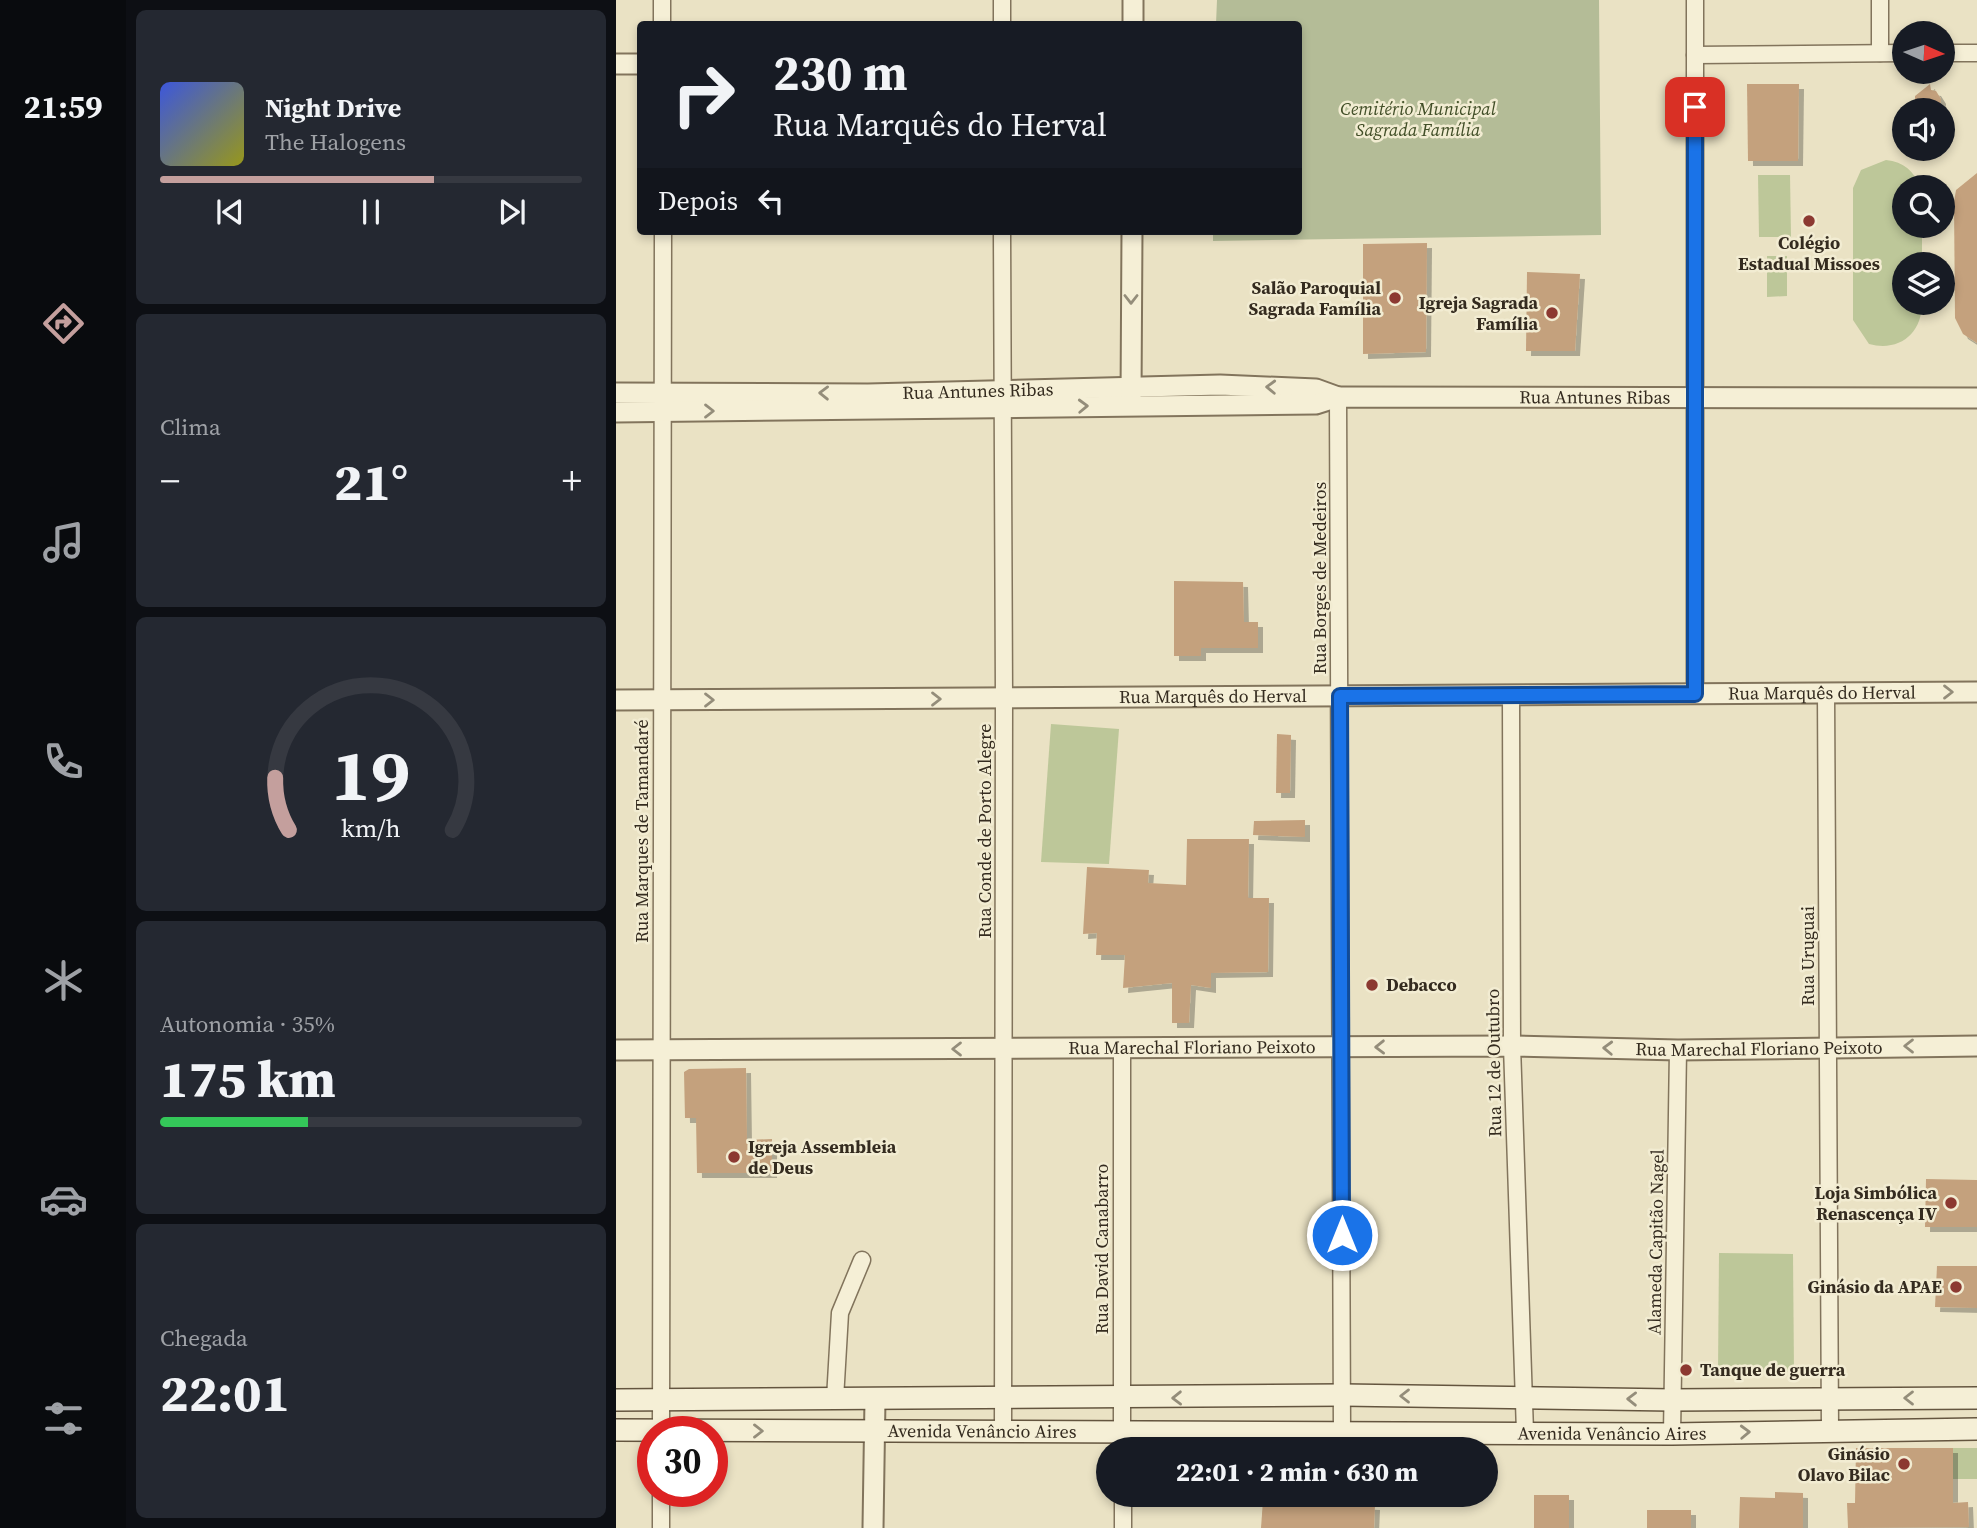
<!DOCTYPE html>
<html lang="pt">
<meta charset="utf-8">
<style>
body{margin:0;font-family:"Source Serif 4",serif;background:#242831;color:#f1f3f6;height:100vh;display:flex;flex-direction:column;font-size:26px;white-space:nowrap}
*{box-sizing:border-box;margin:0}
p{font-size:23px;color:#9ea1a6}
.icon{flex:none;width:38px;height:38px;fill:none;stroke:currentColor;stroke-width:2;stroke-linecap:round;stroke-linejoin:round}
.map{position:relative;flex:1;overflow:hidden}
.drawer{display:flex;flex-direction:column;gap:10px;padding:10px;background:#0d0f14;width:490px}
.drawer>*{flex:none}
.guide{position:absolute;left:21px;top:21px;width:665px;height:214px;border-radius:7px;box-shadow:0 4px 10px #0003;background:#171b24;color:#f1f3f6;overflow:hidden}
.needle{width:46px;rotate:93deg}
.tools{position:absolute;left:1276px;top:21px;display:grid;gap:14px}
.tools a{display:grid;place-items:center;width:63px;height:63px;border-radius:50%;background:#171b24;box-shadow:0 4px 10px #0003;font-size:35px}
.speed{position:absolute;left:21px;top:1416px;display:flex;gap:14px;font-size:35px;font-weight:700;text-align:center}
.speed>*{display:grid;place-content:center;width:91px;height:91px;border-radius:50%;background:#171b24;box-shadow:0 4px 10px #0003;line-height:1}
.speed .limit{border:10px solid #d22;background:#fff;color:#111}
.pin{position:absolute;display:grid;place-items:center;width:60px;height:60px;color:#fff;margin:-30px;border-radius:14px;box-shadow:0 4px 10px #0006}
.me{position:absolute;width:77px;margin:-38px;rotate:0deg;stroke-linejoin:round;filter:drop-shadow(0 0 5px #0008)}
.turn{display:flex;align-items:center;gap:24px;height:147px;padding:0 21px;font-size:32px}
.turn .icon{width:91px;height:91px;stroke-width:2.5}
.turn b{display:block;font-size:49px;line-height:60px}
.then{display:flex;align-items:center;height:66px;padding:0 21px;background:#0003;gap:14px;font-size:26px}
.big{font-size:52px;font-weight:800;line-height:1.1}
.drawer .card{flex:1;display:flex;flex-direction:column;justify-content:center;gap:10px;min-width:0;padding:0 24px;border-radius:10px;background:#242831}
.drawer .dial{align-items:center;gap:0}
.dial svg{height:182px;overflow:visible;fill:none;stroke:#363941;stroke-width:7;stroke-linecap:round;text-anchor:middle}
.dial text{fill:#f1f3f6;stroke:none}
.song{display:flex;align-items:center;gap:21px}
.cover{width:84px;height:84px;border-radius:10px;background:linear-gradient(135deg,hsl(230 70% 55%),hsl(60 70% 35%))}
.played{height:7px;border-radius:4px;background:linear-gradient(90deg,#c49f9d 65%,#363941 65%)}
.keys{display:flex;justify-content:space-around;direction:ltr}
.heat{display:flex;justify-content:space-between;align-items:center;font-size:38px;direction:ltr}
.charge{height:10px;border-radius:5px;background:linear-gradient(90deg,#34c759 35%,#363941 0)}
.trip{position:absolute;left:480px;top:1437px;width:402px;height:70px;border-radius:35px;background:#171b24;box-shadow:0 4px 10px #0003;font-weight:800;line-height:70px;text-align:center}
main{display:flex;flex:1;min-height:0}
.dock{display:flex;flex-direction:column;width:126px;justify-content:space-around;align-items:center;background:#090b0e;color:#9ea1a6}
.dock .icon{width:49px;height:49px}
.dock .selected{color:#c49f9d}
.dock b{font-size:32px;color:#f1f3f6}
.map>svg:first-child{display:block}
.green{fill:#bdc799}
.cemetery{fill:#b4bc97}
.building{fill:#c4a17d;filter:url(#shadow)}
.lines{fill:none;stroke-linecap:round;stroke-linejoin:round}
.minor-casing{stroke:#82745c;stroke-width:19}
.tertiary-casing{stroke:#82745c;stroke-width:23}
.secondary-casing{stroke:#64553f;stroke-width:24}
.minor{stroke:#f5efd6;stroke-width:16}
.tertiary{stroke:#f5efd6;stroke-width:19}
.secondary{stroke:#f5efd6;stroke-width:21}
.oneway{stroke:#948d7a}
.route-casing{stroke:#114b97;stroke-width:18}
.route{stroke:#1a73e8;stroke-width:12}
.poi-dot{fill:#8c3931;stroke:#f2ecd2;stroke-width:2.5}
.labels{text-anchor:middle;stroke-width:5;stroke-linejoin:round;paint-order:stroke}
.park-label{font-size:18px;font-style:italic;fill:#414e27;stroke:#f2ecd2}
.poi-label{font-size:18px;font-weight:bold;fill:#342b1f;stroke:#f2ecd2;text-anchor:end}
.street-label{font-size:18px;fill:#342b1f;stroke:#f2ecd2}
</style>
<main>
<nav class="dock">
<b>21:59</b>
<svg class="icon selected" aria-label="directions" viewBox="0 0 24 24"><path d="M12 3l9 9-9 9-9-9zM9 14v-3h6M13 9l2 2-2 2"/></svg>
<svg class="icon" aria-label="music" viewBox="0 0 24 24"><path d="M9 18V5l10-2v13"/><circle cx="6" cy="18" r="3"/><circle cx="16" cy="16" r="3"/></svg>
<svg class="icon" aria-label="phone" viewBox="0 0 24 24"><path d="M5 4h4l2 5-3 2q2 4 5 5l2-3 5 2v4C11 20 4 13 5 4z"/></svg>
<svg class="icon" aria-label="climate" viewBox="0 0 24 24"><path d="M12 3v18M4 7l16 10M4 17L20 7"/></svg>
<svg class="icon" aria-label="car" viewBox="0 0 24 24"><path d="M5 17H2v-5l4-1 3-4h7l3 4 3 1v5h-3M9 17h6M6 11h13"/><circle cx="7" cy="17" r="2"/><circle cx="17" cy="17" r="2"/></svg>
<svg class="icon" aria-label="filters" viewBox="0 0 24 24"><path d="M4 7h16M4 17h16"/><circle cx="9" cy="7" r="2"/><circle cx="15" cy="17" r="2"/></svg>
</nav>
<section class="drawer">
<div class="card">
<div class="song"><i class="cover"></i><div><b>Night Drive</b><p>The Halogens</p></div></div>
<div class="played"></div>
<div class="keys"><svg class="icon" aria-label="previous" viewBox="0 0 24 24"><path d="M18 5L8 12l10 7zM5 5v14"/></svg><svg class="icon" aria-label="pause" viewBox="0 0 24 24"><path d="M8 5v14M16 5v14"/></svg><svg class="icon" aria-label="next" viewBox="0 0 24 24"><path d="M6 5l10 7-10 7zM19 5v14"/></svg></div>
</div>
<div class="card"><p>Clima</p>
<div class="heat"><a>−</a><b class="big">21°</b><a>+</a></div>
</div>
<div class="card dial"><svg viewBox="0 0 100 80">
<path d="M14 69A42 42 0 1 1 86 69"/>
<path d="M14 69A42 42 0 0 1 8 46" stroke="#c49f9d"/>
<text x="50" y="56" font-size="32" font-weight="700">19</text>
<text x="50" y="72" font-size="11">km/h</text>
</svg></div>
<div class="card"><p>Autonomia · 35%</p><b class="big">175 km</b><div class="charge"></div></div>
<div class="card"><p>Chegada</p><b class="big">22:01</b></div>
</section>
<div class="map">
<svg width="1361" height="1528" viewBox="0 0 1361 1528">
<defs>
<filter id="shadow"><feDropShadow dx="5" dy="5" stdDeviation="0" flood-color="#0004"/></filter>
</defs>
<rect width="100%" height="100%" fill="#eae2c4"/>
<!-- green -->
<g class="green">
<path d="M1270 160C1288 162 1298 171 1304 187H1288V226H1306V264H1288V303H1306C1306 334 1283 352 1253 344L1237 320V188L1245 170Z"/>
<path d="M1142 175H1174L1175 237H1143Z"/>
<path d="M1151 256H1171V296L1151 297Z"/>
<path d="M435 724 503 729 493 864 425 862Z"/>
<path d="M1103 1253 1177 1254 1178 1372H1102Z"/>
<rect x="1337" y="1448" width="24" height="31"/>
</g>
<!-- cemetery -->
<path class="cemetery" d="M601 0H983L985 235 597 241V231H682V24H600Z"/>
<!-- building -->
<g class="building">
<path d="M1131 84H1183L1182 161H1132Z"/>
<path d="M1314 84 1315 90 1320 91 1325 99 1324 110H1299V96Z"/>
<path d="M1361 173V343L1347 334 1339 318 1338 202 1340 190Z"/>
<path d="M811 243 810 352 747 354V244Z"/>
<path d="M911 272 964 274 959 351H910Z"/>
<path d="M558 581 627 582 628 622H642V648H585V656H558Z"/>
<path d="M661 734 675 735 674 793H660Z"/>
<path d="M689 820V837L637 835 638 821Z"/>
<path d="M571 839H633L632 898H653L652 972 595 973V988L575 985 573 1023H556V983L507 988 509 955H480L481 933 467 934 471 867 533 870 532 883 570 885Z"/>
<path d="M130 1068 131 1140 156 1139V1173H81L80 1118H69L68 1072 73 1069Z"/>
<path d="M1310 1179 1361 1180V1227H1309Z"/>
<path d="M1321 1266H1361V1308L1319 1307Z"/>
<path d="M1240 1448H1337V1503L1352 1502 1353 1527 1232 1528 1231 1503H1239Z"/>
<path d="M1159 1492 1187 1493V1528H1123L1124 1497 1159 1498Z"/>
<rect x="918" y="1495" width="35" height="33"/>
<path d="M647 1500 759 1505 758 1528H645Z"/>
<rect x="1031" y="1510" width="44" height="18"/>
</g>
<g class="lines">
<!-- minor casing -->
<g class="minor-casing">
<g id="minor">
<path d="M46 0V24"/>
<path d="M1079 0V694"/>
<path d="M386 24V0"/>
<path d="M1264 53V0"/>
<path d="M1326 53H1361"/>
<path d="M1079 55 1288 53"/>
<path d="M386 231 388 698 387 1432"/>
<path d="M722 397 726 1432"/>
<path d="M1210 693 1214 1430"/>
<path d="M895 694 896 1046 909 1432"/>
<path d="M219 1399 224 1313 246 1260"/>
<path d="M45 1432 47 231"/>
<path d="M1056 1434 1062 1050"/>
<path d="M506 1449V1049"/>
<path d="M45 1491V1528"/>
<path d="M507 1494V1528"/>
</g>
</g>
<!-- tertiary casing -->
<g class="tertiary-casing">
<g id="tertiary">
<path d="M517 0V24"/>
<path d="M0 64H24"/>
<path id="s1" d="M0 393 252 394 604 385 700 389 722 397"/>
<path d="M515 398 516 231"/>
<path id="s2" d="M0 412 700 404 722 397 1361 398"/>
<path id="s3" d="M0 700 1361 692"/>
<path id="s4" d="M0 1050 896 1046 1062 1050 1361 1046"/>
<path d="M257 1528 259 1399"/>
</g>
</g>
<!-- secondary casing -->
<g class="secondary-casing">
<g id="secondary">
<path d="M0 1400 727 1395 1056 1400 1361 1398"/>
<path id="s5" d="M0 1430 1056 1434 1361 1429"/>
</g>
</g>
<!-- minor -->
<use href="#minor" class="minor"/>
<!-- tertiary -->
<use href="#tertiary" class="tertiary"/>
<!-- secondary -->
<use href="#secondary" class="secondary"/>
</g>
<!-- one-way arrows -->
<defs><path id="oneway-chevron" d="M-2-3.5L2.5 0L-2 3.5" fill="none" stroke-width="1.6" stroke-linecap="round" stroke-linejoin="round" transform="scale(1.75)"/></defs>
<g class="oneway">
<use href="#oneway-chevron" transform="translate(515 299) rotate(90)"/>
<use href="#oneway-chevron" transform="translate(655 387) rotate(-178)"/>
<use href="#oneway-chevron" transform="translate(208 393) rotate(-179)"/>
<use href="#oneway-chevron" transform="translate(467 406) rotate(-2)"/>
<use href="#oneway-chevron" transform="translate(93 411)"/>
<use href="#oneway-chevron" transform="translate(1332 692)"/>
<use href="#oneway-chevron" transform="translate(320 699)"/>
<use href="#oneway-chevron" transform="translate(93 700)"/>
<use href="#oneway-chevron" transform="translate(1293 1046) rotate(180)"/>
<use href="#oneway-chevron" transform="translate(764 1047) rotate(179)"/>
<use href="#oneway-chevron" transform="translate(992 1048) rotate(-178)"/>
<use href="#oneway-chevron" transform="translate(341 1049) rotate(180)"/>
<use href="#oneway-chevron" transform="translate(789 1396) rotate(-180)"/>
<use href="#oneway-chevron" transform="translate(561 1398) rotate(179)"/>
<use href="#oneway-chevron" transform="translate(1293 1398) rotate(180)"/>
<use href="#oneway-chevron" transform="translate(1016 1399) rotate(-179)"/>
<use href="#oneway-chevron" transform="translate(142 1431)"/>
<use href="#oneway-chevron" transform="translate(1129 1432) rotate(-2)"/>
</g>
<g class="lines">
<!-- route casing -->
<g class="route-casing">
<path id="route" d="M726 1235 724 696 1079 694V107"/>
</g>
<!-- route -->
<use href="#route" class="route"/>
</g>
<!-- markers -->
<g class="poi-dot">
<circle cx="1193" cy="221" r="7"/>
<circle cx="779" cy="298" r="7"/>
<circle cx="936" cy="313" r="7"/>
<circle cx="756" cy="985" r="7"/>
<circle cx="118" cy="1157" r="7"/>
<circle cx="1335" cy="1203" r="7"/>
<circle cx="1340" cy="1287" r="7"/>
<circle cx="1070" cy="1370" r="7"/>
<circle cx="1288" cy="1464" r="7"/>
</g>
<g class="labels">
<!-- park labels -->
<g class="park-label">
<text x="802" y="115">Cemitério Municipal<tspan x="802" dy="21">Sagrada Família</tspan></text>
</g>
<!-- poi labels -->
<g class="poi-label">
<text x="1193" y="249" text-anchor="middle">Colégio<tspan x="1193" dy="21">Estadual Missoes</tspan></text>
<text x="765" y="294">Salão Paroquial<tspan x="765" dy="21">Sagrada Família</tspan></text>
<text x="922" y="309">Igreja Sagrada<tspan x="922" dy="21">Família</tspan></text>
<text x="770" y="991" text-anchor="start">Debacco</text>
<text x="132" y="1153" text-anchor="start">Igreja Assembleia<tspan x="132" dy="21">de Deus</tspan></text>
<text x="1321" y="1199">Loja Simbólica<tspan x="1321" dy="21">Renascença IV</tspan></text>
<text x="1326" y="1293">Ginásio da APAE</text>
<text x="1084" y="1376" text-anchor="start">Tanque de guerra</text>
<text x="1274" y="1460">Ginásio<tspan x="1274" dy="21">Olavo Bilac</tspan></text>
</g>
<!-- street labels -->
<g class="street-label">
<text dy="6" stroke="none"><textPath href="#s1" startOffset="362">Rua Antunes Ribas</textPath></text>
<text dy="6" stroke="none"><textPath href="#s2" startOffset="980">Rua Antunes Ribas</textPath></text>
<text transform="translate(704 578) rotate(-90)" y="6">Rua Borges de Medeiros</text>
<text dy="6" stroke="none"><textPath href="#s3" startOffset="1206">Rua Marquês do Herval</textPath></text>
<text dy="6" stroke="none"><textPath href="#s3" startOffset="597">Rua Marquês do Herval</textPath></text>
<text transform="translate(26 831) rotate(-90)" y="6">Rua Marques de Tamandaré</text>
<text transform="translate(369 831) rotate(-90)" y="6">Rua Conde de Porto Alegre</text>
<text transform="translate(1192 956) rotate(-90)" y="6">Rua Uruguai</text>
<text dy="6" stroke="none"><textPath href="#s4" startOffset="1143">Rua Marechal Floriano Peixoto</textPath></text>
<text dy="6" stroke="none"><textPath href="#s4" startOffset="576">Rua Marechal Floriano Peixoto</textPath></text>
<text transform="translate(878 1063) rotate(-91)" y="6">Rua 12 de Outubro</text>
<text transform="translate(1040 1242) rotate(-89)" y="6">Alameda Capitão Nagel</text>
<text transform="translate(486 1249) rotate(-90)" y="6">Rua David Canabarro</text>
<text dy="6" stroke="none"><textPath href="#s5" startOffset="366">Avenida Venâncio Aires</textPath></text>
<text dy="6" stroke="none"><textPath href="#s5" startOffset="996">Avenida Venâncio Aires</textPath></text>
</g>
</g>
</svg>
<div class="tools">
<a><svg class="needle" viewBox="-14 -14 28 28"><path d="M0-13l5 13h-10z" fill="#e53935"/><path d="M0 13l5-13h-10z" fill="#9ea1a6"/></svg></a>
<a><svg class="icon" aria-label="sound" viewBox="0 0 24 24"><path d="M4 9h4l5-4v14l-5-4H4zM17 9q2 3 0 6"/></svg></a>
<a><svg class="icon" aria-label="search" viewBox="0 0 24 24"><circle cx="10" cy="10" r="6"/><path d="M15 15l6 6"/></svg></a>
<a><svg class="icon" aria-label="layers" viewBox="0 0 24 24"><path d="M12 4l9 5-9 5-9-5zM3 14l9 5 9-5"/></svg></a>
</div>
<div class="speed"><div class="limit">30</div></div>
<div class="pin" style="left:1079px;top:107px;background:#d93025"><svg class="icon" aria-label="arrive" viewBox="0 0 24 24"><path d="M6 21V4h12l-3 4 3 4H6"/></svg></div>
<svg class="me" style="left:726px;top:1235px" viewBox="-20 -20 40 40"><circle r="17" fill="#1a73e8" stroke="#fff" stroke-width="3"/><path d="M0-11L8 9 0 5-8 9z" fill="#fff"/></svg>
<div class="trip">22:01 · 2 min · 630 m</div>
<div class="guide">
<div class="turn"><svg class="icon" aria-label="right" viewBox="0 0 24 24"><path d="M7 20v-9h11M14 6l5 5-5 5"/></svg><div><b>230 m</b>Rua Marquês do Herval</div></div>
<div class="then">Depois<svg class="icon" aria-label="left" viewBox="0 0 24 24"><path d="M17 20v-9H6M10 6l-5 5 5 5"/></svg></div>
</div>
</div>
</main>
